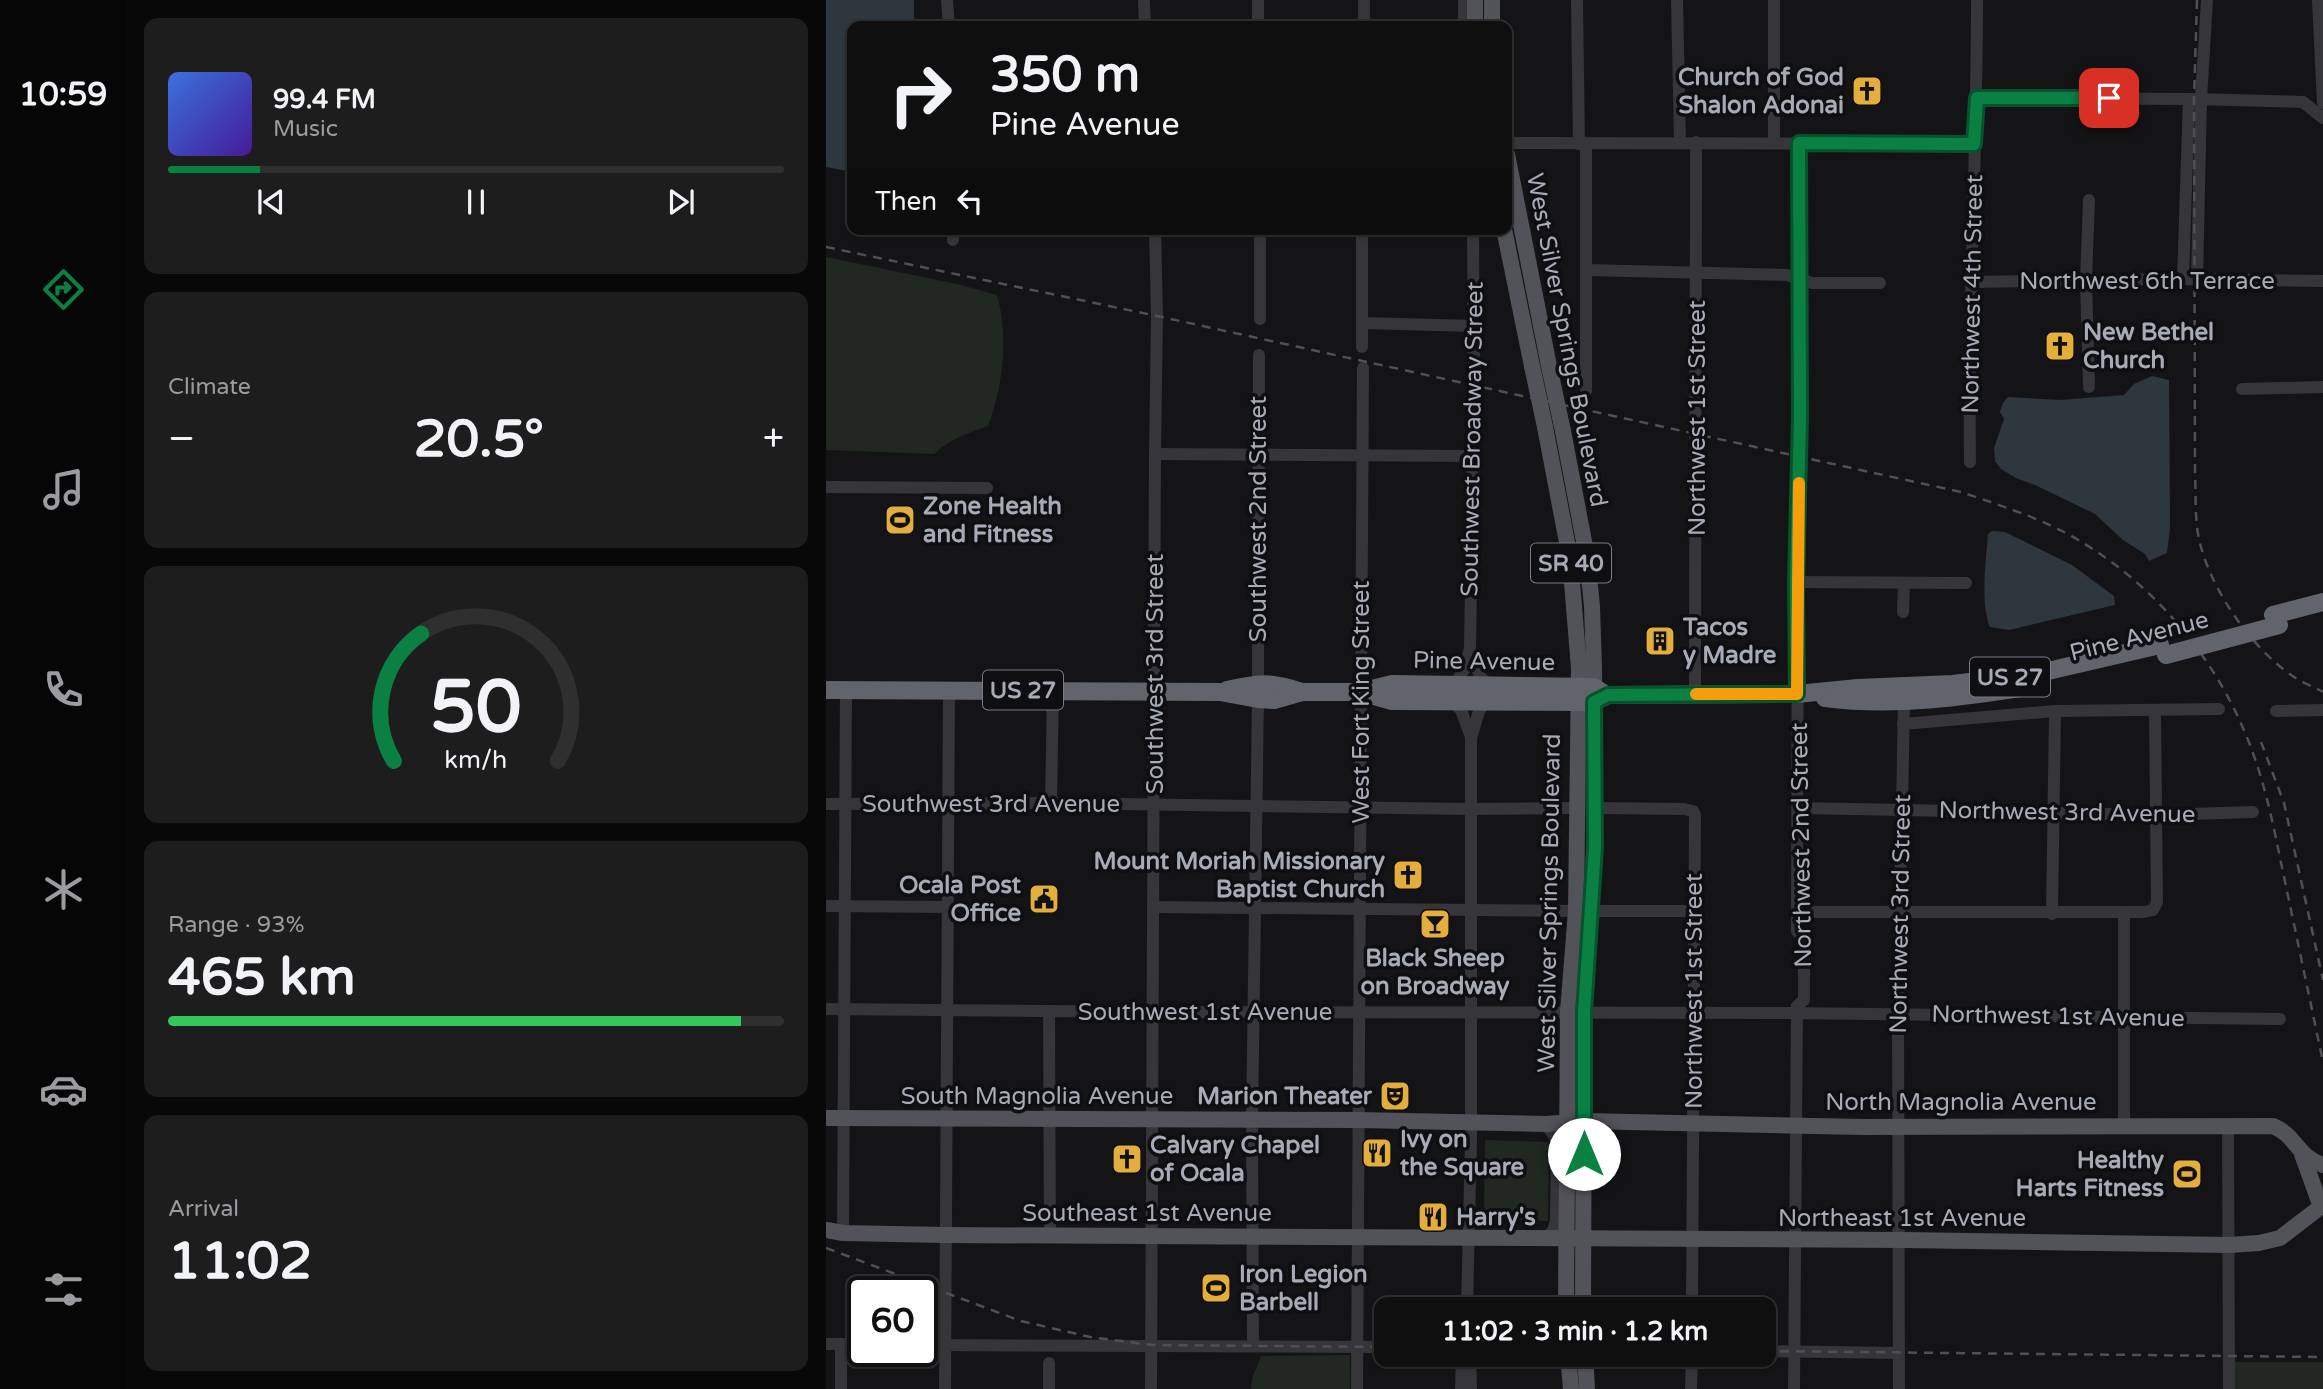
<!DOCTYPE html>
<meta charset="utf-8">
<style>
body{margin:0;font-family:"Varela Round",sans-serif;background:#1d1d1e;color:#f1f3f6;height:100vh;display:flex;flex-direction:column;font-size:26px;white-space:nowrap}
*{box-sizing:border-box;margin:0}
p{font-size:23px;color:#9b9c9f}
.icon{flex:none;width:38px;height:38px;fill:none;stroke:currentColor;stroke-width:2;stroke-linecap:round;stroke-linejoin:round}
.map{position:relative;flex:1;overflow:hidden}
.sheet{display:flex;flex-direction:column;gap:18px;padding:18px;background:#080809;width:700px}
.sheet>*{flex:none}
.hud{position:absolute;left:21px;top:21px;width:665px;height:214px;border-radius:14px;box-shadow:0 2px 5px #0004,0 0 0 2px #2f2f30;background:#0f0f10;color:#f1f3f6;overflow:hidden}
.speed{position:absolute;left:21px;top:1276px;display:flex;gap:14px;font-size:35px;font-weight:700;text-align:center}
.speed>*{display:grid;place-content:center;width:91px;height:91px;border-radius:50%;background:#0f0f10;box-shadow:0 2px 5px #0004,0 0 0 2px #2f2f30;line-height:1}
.speed .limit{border:4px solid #111;border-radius:10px;background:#fff;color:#111}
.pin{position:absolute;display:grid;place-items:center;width:60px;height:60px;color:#fff;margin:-30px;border-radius:14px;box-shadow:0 4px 10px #0006}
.me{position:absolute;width:77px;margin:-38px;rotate:0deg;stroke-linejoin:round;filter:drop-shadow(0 0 5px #0008)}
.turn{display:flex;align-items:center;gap:24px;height:147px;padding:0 28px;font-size:32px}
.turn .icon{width:91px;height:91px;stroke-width:2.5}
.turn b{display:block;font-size:49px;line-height:60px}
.then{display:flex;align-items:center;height:66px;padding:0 28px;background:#0003;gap:14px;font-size:26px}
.big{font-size:52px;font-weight:700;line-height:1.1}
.sheet .card{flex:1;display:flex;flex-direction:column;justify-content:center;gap:10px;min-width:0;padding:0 24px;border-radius:14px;background:#1d1d1e}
.sheet .dial{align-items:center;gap:0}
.dial svg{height:182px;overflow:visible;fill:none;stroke:#2f2f30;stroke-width:7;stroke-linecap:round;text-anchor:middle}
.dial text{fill:#f1f3f6;stroke:none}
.song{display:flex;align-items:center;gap:21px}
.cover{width:84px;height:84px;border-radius:10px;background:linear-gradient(135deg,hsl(220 70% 55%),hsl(260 70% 35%))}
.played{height:7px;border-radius:4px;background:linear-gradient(90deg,#0b8043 15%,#2f2f30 15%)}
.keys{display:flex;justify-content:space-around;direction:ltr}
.heat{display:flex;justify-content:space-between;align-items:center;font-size:38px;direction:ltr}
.charge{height:10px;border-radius:5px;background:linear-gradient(90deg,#34c759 93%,#2f2f30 0)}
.trip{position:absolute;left:548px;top:1297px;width:402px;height:70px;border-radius:14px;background:#0f0f10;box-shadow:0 2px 5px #0004,0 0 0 2px #2f2f30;font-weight:700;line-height:70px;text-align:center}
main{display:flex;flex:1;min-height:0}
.dock{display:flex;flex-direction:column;width:126px;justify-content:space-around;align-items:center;background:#060606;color:#9b9c9f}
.dock .icon{width:49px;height:49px}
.dock .current{color:#0b8043}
.dock b{font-size:32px;color:#f1f3f6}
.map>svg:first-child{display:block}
.green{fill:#212822}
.water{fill:#2e373e}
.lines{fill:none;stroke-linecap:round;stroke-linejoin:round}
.minor{stroke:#36363a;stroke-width:12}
.major{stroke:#525359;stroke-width:16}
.highway{stroke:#62646b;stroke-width:18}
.rail{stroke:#4f5055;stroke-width:2.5;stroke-dasharray:9 7;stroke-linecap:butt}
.major-bridge{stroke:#525359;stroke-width:16}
.highway-bridge{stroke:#62646b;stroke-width:18}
.route-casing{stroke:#07532c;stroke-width:18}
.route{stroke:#0b8043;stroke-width:12}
.slow{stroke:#f59e0b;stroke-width:12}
.labels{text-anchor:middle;stroke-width:7;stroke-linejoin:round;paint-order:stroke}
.shield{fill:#0f0f11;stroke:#797c84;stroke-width:2}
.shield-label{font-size:23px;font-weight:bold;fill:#a7abb5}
.poi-label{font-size:24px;font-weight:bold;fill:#a7abb5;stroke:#0f0f11;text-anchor:start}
.street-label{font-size:24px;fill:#a7abb5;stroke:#0f0f11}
</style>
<main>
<nav class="dock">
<b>10:59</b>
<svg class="icon current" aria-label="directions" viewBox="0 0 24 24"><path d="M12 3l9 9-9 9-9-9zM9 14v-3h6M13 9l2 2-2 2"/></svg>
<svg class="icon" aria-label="music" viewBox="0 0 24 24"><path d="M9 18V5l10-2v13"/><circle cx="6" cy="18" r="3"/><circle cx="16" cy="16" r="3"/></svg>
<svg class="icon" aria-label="phone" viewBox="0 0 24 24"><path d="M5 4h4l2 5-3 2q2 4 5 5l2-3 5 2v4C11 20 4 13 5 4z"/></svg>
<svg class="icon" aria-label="climate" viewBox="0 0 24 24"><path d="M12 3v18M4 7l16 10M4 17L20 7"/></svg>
<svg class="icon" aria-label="car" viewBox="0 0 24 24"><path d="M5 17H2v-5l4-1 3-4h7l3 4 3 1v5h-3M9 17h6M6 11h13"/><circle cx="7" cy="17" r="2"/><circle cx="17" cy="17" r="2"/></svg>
<svg class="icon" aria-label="filters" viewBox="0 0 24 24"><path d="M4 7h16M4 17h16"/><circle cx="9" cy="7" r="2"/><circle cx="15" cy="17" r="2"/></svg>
</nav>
<section class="sheet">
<div class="card">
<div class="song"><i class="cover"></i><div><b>99.4 FM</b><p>Music</p></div></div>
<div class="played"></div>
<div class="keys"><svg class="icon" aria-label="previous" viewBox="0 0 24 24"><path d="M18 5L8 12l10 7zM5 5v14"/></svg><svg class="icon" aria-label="pause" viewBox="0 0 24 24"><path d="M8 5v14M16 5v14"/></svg><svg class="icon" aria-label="next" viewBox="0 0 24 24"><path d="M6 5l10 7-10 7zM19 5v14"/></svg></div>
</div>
<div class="card"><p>Climate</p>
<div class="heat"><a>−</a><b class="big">20.5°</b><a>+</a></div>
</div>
<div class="card dial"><svg viewBox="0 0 100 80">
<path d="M14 69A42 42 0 1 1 86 69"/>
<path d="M14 69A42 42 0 0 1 26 13" stroke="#0b8043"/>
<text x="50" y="56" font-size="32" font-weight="700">50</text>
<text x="50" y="72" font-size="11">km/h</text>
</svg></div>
<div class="card"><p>Range · 93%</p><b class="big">465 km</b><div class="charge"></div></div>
<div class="card"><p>Arrival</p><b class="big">11:02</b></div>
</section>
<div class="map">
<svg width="1497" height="1389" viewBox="0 0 1497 1389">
<rect width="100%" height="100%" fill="#141416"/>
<!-- green -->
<g class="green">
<path d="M0 257 131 284 171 295C183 338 177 385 162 426 142 433 124 439 108 454L0 450Z"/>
<path d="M659 1140 723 1142 722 1221 658 1219Z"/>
<path d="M524 1355V1389H425C425 1376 431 1368 435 1356Z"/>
<rect x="1408" y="1362" width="89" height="27"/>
</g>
<!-- water -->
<g class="water">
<path d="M0 0H88V26H26V172L0 167Z"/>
<path d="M1326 376 1343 380 1344 528 1341 553 1323 561 1319 554 1297 540 1269 514 1209 485 1190 478 1175 469 1169 461 1168 448 1178 419 1174 412 1177 403 1182 397 1234 400 1298 395 1308 384Z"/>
<path d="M1166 531 1179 532 1246 565 1288 596 1289 605 1183 630 1164 627C1154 604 1160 560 1162 534Z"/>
</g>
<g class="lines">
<!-- minor -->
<g class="minor">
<path d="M121 0 123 26"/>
<path d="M318 0 319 26"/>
<path d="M432 0V26"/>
<path d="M638 0V26"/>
<path d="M751 0 753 144"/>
<path d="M851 0 854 143"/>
<path d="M948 0V142"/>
<path d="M1492 0 1497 103"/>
<path d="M538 26V0"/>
<path d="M1151 98 1368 99 1477 102 1497 118"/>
<path d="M681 143 1148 144"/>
<path d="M1263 200 1260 280 1263 387"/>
<path d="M434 229V319"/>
<path d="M127 240 128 229"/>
<path d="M761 270 961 275 986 283H1054"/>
<path d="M1357 279 1363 99"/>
<path d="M1371 279 1375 99 1381 0"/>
<path d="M1146 282 1357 279 1497 281"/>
<path d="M536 323 648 326"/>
<path d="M536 347V229"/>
<path d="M1416 389 1497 387"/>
<path d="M760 391V144"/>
<path d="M329 454 646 456"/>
<path d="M1144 462C1142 308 1151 154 1151 0"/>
<path d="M0 487 161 488"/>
<path d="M970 582 1140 583"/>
<path d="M1077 612 1078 583"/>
<path d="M644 650 654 677 663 685"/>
<path d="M432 683 433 355"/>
<path d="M629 684 639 668 644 648 648 380 647 229"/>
<path d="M869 694 870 142"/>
<path d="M626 701 635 710 645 737"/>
<path d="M1450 711 1497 710"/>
<path d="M1077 724 1229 711 1393 709"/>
<path d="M225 803 227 690"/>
<path d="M0 804 225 803 645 809 751 808"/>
<path d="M770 808 858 809 867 811 869 815 866 1309"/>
<path d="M972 808 1331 815 1427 812"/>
<path d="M0 906 121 907"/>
<path d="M327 907 750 911"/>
<path d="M766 911H868"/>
<path d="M971 912H1318L1327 910 1331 902 1329 711"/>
<path d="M1298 912V1125"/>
<path d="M1226 914 1229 711"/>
<path d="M0 1009 327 1012 963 1013 1454 1019"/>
<path d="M223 1012 224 1235"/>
<path d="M1402 1125 1403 1389"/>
<path d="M17 1233 20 690"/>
<path d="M719 1239 727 1231 730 1220 731 1140 720 1124"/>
<path d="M641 1309 645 1139V738L653 711 661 701"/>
<path d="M0 1344H37"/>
<path d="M15 1344V1389"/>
<path d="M96 1345 560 1347"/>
<path d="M427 1346 426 1120 432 699"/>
<path d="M938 1351 1073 1353"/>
<path d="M644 1354 645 1389"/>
<path d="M119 1389 123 690"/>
<path d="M223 1389V1363"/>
<path d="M325 1389 329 454 331 316 329 229"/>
<path d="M531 1389 537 368"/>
<path d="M635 1389 636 1354"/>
<path d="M865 1389 866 1354"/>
<path d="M968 1389 971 1006 978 1000V938L971 931 973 143"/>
<path d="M1073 1389 1072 1015 1078 701"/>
</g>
<!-- major -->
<g class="major">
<path d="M649 0V26"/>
<path d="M666 0V26"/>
<path d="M681 154 724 371"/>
<path d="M678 229 706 366"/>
<path d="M719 427 744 558 753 668 750 911 742 1012 740 1309"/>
<path d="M737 431 761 557 766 606 768 668 769 847 758 1022 757 1309"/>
<path d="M0 1118 533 1120 720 1124 759 1121 1037 1127 1447 1126C1471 1136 1471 1157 1497 1165"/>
<path d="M1476 1154 1495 1207"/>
<path d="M0 1230 17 1233 119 1235 1078 1240 1403 1245 1433 1243 1454 1238 1497 1205"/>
<path d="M742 1354 745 1389"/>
<path d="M759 1354 761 1389"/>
</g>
<!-- highway -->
<g class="highway">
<path d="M1447 615 1497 602"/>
<path d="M0 690 394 692 432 699 448 700 476 692H534L566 684 768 687 780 695"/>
<path d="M401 690C434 683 444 681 476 692"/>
<path d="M534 692 566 701 768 702 782 695 971 694 1032 688 1127 684 1209 674 1334 645"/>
<path d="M999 698C1068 707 1139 697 1208 686"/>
</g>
<!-- rail -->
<g class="rail">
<path d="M1371 0 1368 99 1369 473C1370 491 1369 509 1371 527 1377 580 1424 648 1468 677 1477 683 1488 687 1497 692"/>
<path d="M0 247 331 316 1135 492C1170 504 1205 515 1238 532 1330 581 1401 669 1432 768 1445 808 1452 850 1461 891 1473 948 1485 1005 1497 1062"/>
<path d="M1435 742 1458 803 1497 980"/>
<path d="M0 1248 195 1321 264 1337 326 1345 560 1347"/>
<path d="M938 1351 1497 1357"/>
</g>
<!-- major-bridge -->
<g class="major-bridge">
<path d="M706 366 719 427"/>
<path d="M724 371 737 431"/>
</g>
<!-- highway-bridge -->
<path class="highway-bridge" d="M1340 655 1453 625"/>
</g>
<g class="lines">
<!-- route casing -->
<g class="route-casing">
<path id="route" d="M758 1154V1012L769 847 768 702 782 695 971 694 970 582 974 418 973 143 1148 144 1151 98H1283"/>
</g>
<!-- route -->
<use href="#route" class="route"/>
<!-- slow -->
<path class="slow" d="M870 694H971L973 483"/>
</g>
<!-- icons -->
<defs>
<g id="church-square" transform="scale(1.575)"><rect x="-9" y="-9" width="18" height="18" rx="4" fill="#e4ae3e" stroke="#0f0f11"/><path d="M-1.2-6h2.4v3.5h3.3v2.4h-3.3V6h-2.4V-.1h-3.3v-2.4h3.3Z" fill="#111"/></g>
<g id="stadium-square" transform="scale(1.575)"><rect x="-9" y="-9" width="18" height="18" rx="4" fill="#e4ae3e" stroke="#0f0f11"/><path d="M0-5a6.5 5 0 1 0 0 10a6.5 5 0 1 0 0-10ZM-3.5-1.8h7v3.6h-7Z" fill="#111"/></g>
<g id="building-square" transform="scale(1.575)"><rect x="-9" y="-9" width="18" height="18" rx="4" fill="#e4ae3e" stroke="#0f0f11"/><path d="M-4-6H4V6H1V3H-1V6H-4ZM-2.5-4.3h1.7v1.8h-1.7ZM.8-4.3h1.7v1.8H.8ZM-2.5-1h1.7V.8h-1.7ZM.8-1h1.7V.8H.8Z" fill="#111"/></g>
<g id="civic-square" transform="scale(1.575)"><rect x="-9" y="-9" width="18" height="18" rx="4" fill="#e4ae3e" stroke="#0f0f11"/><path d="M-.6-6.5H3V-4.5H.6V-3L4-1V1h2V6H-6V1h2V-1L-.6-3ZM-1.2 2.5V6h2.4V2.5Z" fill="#111"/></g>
<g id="bar-square" transform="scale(1.575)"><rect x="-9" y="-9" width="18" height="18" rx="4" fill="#e4ae3e" stroke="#0f0f11"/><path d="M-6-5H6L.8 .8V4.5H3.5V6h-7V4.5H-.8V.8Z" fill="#111"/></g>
<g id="theatre-square" transform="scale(1.575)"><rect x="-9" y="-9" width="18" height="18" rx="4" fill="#e4ae3e" stroke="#0f0f11"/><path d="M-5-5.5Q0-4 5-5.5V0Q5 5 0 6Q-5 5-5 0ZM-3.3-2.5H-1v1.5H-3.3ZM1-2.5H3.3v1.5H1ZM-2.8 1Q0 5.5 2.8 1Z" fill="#111"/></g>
<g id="restaurant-square" transform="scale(1.575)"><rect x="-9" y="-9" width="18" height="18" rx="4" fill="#e4ae3e" stroke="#0f0f11"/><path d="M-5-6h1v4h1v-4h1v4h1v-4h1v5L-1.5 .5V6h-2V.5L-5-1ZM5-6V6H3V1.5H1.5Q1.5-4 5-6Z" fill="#111"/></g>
</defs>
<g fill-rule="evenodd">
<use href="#church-square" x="1041" y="91"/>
<use href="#church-square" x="1234" y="346"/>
<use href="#stadium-square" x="74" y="520"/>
<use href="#building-square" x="834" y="641"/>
<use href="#church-square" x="582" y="875"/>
<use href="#civic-square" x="218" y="899"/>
<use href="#bar-square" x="609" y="924"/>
<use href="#theatre-square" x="569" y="1096"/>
<use href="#restaurant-square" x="551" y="1153"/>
<use href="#church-square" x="301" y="1159"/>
<use href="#stadium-square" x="1361" y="1174"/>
<use href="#restaurant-square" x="607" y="1217"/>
<use href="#stadium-square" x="390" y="1288"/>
</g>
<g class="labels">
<!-- shield labels -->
<g class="shield">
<rect x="705" y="543.5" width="80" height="39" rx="5"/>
<rect x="1144" y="657.5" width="80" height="39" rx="5"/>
<rect x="157" y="670.5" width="80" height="39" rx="5"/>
</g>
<g class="shield-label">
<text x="745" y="571">SR 40</text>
<text x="1184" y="685">US 27</text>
<text x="197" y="698">US 27</text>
</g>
<!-- poi labels -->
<g class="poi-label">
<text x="1018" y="85" text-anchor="end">Church of God<tspan x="1018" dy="28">Shalon Adonai</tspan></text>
<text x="1257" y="340">New Bethel<tspan x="1257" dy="28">Church</tspan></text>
<text x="97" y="514">Zone Health<tspan x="97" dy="28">and Fitness</tspan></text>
<text x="857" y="635">Tacos<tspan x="857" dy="28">y Madre</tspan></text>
<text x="559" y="869" text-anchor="end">Mount Moriah Missionary<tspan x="559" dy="28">Baptist Church</tspan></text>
<text x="195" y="893" text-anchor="end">Ocala Post<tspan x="195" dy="28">Office</tspan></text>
<text x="609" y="966" text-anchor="middle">Black Sheep<tspan x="609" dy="28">on Broadway</tspan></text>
<text x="546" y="1104" text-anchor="end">Marion Theater</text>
<text x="574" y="1147">Ivy on<tspan x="574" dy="28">the Square</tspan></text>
<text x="324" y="1153">Calvary Chapel<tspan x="324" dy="28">of Ocala</tspan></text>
<text x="1338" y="1168" text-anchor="end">Healthy<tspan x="1338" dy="28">Harts Fitness</tspan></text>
<text x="630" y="1225">Harry's</text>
<text x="413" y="1282">Iron Legion<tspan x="413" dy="28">Barbell</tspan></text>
</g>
<!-- street labels -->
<g class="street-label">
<text x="1321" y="289">Northwest 6th Terrace</text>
<text transform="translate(1146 294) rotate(-89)" y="8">Northwest 4th Street</text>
<text transform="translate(741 340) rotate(79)" y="8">West Silver Springs Boulevard</text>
<text transform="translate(871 418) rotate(-90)" y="8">Northwest 1st Street</text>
<text transform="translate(646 439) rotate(-89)" y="8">Southwest Broadway Street</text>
<text transform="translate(432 519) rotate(-90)" y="8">Southwest 2nd Street</text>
<text transform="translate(1313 636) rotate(-14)" y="8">Pine Avenue</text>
<text transform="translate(658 661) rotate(1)" y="8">Pine Avenue</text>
<text transform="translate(329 674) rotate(-90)" y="8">Southwest 3rd Street</text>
<text transform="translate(535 702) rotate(-90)" y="8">West Fort King Street</text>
<text x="165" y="812">Southwest 3rd Avenue</text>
<text transform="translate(1241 812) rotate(1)" y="8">Northwest 3rd Avenue</text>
<text transform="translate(975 845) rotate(-91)" y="8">Northwest 2nd Street</text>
<text transform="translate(723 903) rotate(-89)" y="8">West Silver Springs Boulevard</text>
<text transform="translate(1074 914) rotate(-89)" y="8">Northwest 3rd Street</text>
<text transform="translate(868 991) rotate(-90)" y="8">Northwest 1st Street</text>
<text x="379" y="1020">Southwest 1st Avenue</text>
<text transform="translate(1232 1016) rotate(1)" y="8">Northwest 1st Avenue</text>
<text x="211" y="1104">South Magnolia Avenue</text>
<text x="1135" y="1110">North Magnolia Avenue</text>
<text x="321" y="1221">Southeast 1st Avenue</text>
<text x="1076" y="1226">Northeast 1st Avenue</text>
</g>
</g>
</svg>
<div class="speed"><div class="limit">60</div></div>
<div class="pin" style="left:1283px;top:98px;background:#d93025"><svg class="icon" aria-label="arrive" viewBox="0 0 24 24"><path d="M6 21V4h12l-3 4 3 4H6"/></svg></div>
<svg class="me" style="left:758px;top:1154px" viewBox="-20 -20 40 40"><circle r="19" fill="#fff"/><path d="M0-13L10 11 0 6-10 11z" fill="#0b8043"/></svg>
<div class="trip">11:02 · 3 min · 1.2 km</div>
<div class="hud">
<div class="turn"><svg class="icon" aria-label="right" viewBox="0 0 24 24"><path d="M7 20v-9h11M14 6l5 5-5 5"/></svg><div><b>350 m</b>Pine Avenue</div></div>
<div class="then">Then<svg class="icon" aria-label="left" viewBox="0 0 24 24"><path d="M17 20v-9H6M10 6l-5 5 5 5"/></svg></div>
</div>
</div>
</main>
